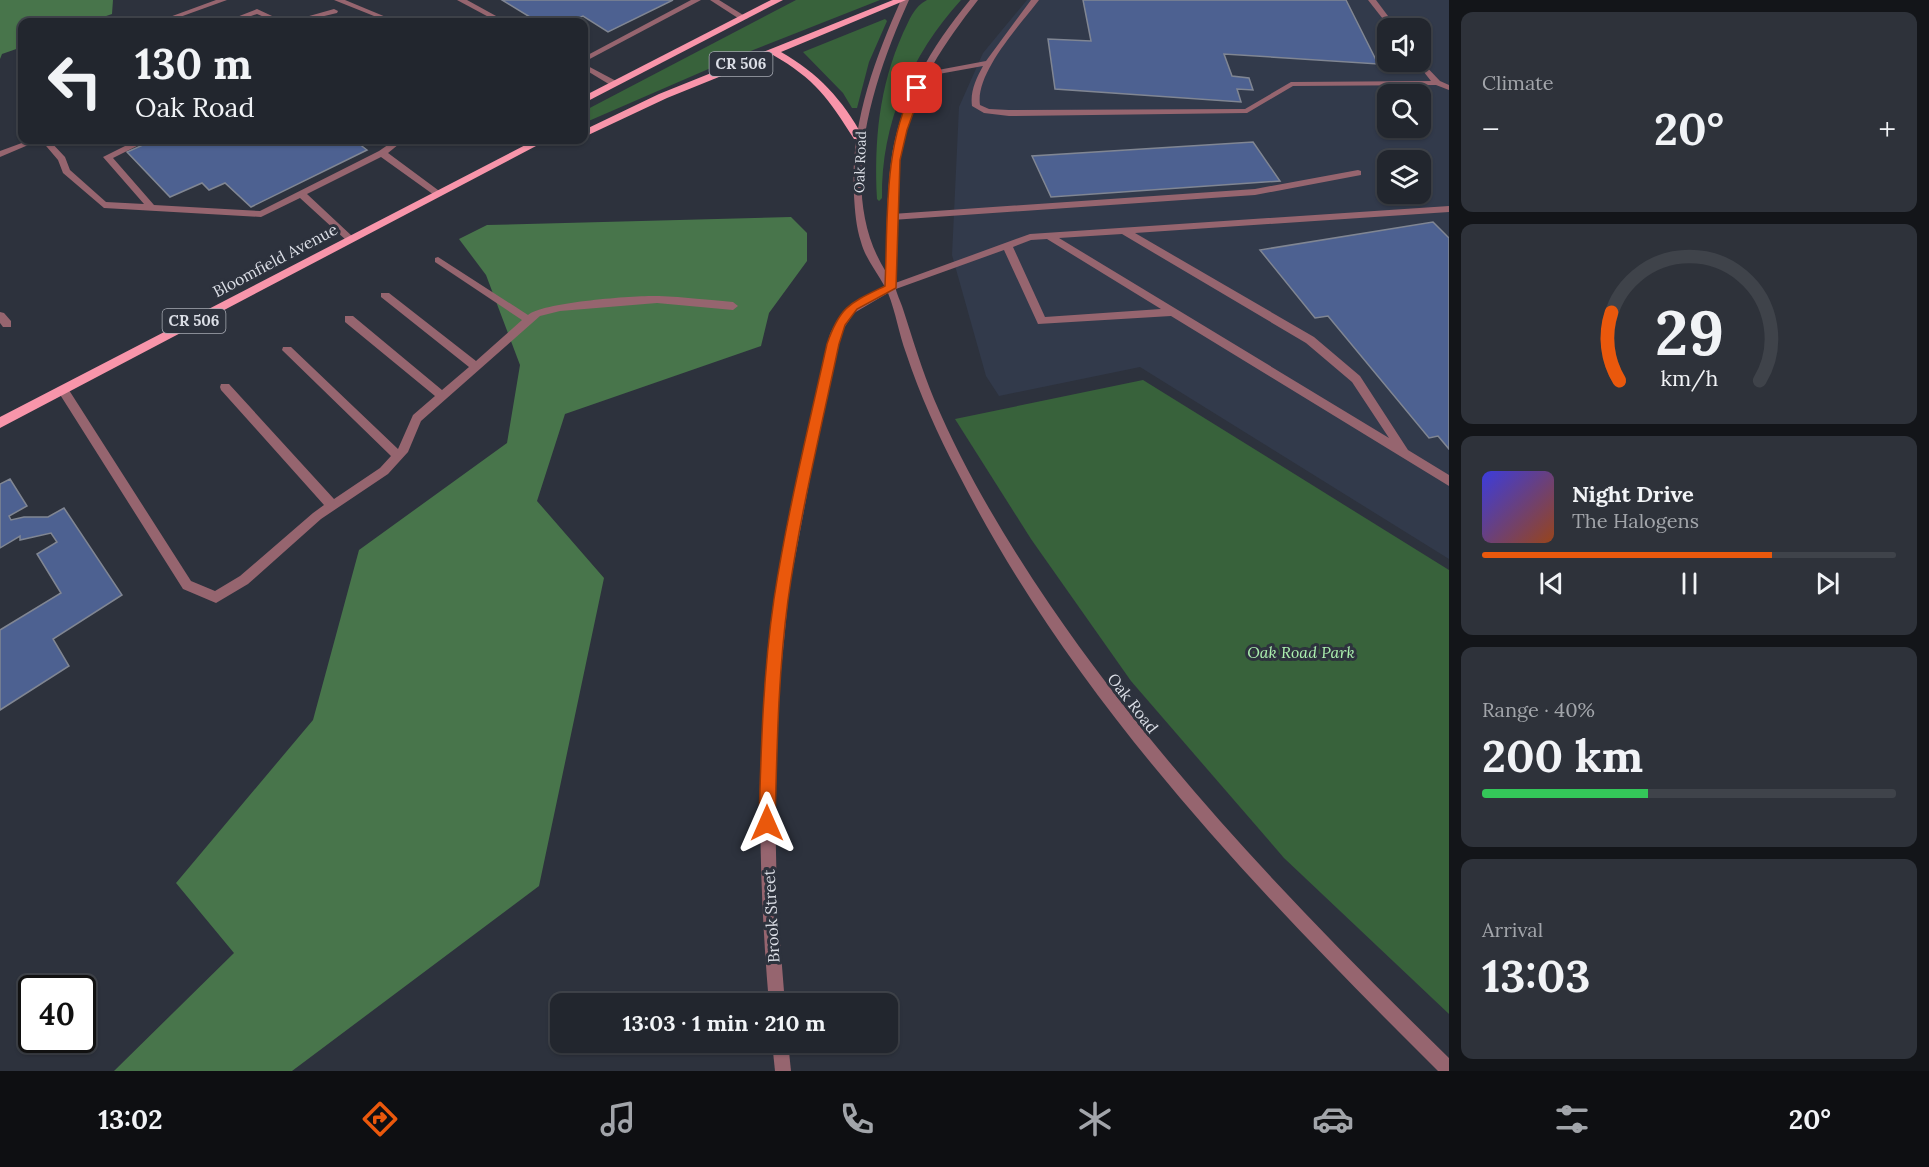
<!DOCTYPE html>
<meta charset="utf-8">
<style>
body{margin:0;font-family:Lora,serif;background:#2e323a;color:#f1f3f6;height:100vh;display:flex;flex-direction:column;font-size:22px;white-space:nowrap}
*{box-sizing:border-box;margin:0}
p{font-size:20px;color:#a2a5aa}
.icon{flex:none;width:33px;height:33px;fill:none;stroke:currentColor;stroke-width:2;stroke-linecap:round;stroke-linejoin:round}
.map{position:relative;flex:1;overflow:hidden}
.panel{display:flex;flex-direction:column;gap:12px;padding:12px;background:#131519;width:480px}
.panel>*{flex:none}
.guide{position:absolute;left:18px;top:18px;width:570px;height:126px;border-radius:12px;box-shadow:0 2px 4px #0004,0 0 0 2px #3f434a;background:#22262e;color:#f1f3f6;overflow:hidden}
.controls{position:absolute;left:1377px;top:18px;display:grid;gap:12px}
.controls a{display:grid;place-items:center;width:54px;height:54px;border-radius:12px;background:#22262e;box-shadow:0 2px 4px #0004,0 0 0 2px #3f434a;font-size:30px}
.speed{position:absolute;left:18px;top:975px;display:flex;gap:12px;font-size:30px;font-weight:700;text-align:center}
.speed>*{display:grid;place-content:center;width:78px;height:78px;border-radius:50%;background:#22262e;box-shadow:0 2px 4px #0004,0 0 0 2px #3f434a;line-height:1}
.speed .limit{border:3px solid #111;border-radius:9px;background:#fff;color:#111}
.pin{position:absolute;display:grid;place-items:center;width:51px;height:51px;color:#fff;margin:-26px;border-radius:12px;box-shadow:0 3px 9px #0006}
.me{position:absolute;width:66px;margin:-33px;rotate:0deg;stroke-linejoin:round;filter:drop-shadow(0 0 4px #0008)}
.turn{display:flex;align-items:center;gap:21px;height:126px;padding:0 18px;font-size:27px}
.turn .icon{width:78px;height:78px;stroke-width:2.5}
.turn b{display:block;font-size:42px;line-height:51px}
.big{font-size:45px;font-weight:700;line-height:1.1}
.panel .tile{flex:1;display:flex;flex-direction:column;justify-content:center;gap:9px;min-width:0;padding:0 21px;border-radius:12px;background:#2e323a}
.panel .dial{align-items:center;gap:0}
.dial svg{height:156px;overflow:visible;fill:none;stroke:#3f434a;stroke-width:7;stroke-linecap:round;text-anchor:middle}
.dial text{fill:#f1f3f6;stroke:none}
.song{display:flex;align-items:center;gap:18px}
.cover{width:72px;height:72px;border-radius:9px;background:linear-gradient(135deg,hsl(240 70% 55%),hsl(20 70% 35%))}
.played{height:6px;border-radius:3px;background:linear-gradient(90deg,#ea580c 70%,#3f434a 70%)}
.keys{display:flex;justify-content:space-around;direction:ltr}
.heat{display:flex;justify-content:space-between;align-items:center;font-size:33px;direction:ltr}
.charge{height:9px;border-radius:4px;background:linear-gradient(90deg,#34c759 40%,#3f434a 0)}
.trip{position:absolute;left:550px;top:993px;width:348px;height:60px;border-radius:12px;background:#22262e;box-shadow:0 2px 4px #0004,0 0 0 2px #3f434a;font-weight:700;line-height:60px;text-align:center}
.dock{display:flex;height:96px;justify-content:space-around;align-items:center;background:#0e0f12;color:#a2a5aa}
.dock .icon{width:42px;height:42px}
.dock .on{color:#ea580c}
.dock b{font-size:27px;color:#f1f3f6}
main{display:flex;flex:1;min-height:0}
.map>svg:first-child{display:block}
.built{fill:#323a4b;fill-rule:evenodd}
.green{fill:#38623b}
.forest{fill:#48754b}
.building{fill:#4d6191;stroke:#808693;stroke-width:1.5}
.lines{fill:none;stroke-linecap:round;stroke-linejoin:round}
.service{fill:#96656f;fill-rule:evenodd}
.minor{fill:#96656f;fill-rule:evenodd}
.tertiary{fill:#96656f;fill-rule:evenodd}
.primary{fill:#f895aa;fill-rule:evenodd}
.route{fill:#ea580c;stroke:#983908;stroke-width:1.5}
.labels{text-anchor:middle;stroke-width:6;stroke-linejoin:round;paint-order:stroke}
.far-street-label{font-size:14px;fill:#dbdee6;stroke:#2d323d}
.shield{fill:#2d323d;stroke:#a7aab3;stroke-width:1.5}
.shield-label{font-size:15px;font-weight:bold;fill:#dbdee6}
.street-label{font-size:16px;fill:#dbdee6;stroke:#2d323d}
.park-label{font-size:16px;font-style:italic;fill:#adf1b0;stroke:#2d323d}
</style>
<main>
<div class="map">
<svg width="1449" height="1071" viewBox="0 0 1449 1071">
<rect width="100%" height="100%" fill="#2d323d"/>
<!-- built -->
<path class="built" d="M1027 0H1449V559L1140 367 999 396 986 376 952 255 959 107 983 53ZM1388 28H1420V62H1388ZM1388 94H1420V128H1388ZM1388 160H1420V194H1388Z"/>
<!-- green -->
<g class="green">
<path d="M796 0H880L743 54 584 123V111Z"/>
<path d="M927 0H961C911 55 881 123 882 198L879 201 877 199C874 141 879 87 903 33 909 21 914 6 927 0Z"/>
<path d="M885 19 887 21 869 62 857 108H852L843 93 803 52Z"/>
<path d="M1143 380 1449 570V1014L1284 858 1131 681 1031 539 955 419Z"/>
</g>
<!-- forest -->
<g class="forest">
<path d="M0 0H113L112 14 89 22H22V47L2 54 0 59Z"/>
<path d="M791 217 807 233V261L769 313 761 346 565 414 537 501 604 578 539 886 292 1071H114L234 953 176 883 313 720 359 550 507 443 520 365 486 275 459 239 487 225Z"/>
</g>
<!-- building -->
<g class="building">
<path d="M502 0H673L608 32 583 16 569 22H538Z"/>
<path d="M1083 0H1346L1378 64 1224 54 1232 76 1249 78 1253 90 1237 89 1241 102 1055 89 1048 39 1091 41Z"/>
<path d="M154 140H354L367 150 251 207 225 183 209 190 202 183 170 197 127 152Z"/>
<path d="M1253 142 1280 181 1051 197 1032 156Z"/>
<path d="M1433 222 1449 238V449L1438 436 1429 438 1328 316 1315 318 1260 250Z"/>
<path d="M10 479 27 506 9 516 11 520 24 517H48L64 508 122 595 53 639 69 666 0 710V630L61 593 37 554 57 542 51 533 20 540V536L0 548V484Z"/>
</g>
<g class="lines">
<!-- service -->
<g class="service">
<path d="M216 0H227L166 22H156Z"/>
<path d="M457 0H467L507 22H498Z"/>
<path d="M691 0H701L584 62V57Z"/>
<path d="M710 0H719L748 18 741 20Z"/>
<path d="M1031 0H1039C1020 25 975 73 980 105L989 109 1009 110 1245 109 1291 82 1431 81 1416 62H1420V60L1440 81 1449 85V90L1436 85 1293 86 1247 113 1009 116 984 113 972 106C970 91 976 79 983 66L922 77 918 75 922 73 986 61Z"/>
<path d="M1368 0H1376L1397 28H1390Z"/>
<path d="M257 9 285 22H276L257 14 234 22H224Z"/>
<path d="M334 9 338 11 337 13 299 22H288Z"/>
<path d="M584 64 618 82 619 84 612 86 584 69Z"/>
<path d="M30 140H40L0 157V151Z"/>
<path d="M41 140H49L65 157 70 170 106 202 144 204 103 157 131 143 128 140H137L141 144 113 158 154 205 260 211 379 151 395 140H404L388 153 442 193 437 196 434 195 381 157 307 194 353 237 355 239 350 242 347 241 300 198 261 217 104 208 63 173 58 160Z"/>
<path d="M1358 170 1361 171V175L1255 195 892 220 887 217 892 214 1255 189Z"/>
<path d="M1449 206V212L1135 233 1314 337 1360 376 1408 450 1449 475V486L1171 316 1038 324 1004 250 893 290 890 291 885 288 887 286 1030 234ZM1122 234 1306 343 1352 382 1389 438 1059 238ZM1047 239 1161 309 1045 317 1013 247 1031 240Z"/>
<path d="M438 257 528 315C543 302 637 295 659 296 684 297 709 300 733 302L738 306 733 310 657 303 560 311 540 316 421 421 408 452 388 474 321 519 248 584 216 603 183 589 59 393 58 390 59 387H67L191 581 215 591 240 576 313 513 324 505 221 390 220 387 221 384H229L334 499 380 468 391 456 282 350 283 347H291L398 449 413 415 435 396 345 322V316H353L442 390 469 367 381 297V293H389L476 361 522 320 435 262V258Z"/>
<path d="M0 312 4 313 11 321V327H3L0 323Z"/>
</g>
<!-- minor -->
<path class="minor" d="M334 0H345L398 22H389Z"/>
<!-- tertiary -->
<g class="tertiary">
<path d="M901 0H909C873 80 835 191 886 272 888 236 886 199 891 162 899 101 931 47 970 0H978C945 42 915 86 903 139 897 168 897 198 897 228 896 247 893 267 895 285 896 293 901 302 903 309 913 340 922 370 934 399 965 472 1006 540 1050 605 1164 772 1305 917 1449 1058V1071H1438C1257 891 1075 703 958 473 938 435 920 395 906 353 899 334 896 313 888 293L854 313 840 334 820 425 789 590 778 701 775 802 777 903 785 1004H769C759 886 756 768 769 650 774 605 782 561 791 516 803 455 815 394 830 334 843 307 858 299 885 287 877 272 865 258 861 242 856 227 855 211 854 196 850 126 873 63 901 0Z"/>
<path d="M772 1042H788L791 1071H775Z"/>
</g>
<!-- primary -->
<g class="primary">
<path d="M771 0H783L584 103V96Z"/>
<path d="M893 0H906L781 52C818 73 843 100 863 137L862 139H854C829 99 815 79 773 55L667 98 584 137V130L659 94Z"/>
<path d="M535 140H565L560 143 536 146 0 428V417Z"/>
</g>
</g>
<!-- route -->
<path class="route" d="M914 86 922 88 907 130 900 160 896 288 857 309 845 325 839 344C821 429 800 514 788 600 778 674 777 749 775 823L773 829 767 831 761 829 759 823C761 749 763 673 774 599 787 514 808 429 827 344 840 306 850 303 885 286 888 220 883 147 914 86Z"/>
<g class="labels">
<!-- far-street labels -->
<g class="far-street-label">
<text transform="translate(860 162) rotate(-88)" y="5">Oak Road</text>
</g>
<!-- shield labels -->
<g class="shield">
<rect x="709.5" y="52" width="63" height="24" rx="4.5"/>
<rect x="162.5" y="309" width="63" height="24" rx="4.5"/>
</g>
<g class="shield-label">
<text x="741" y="69">CR 506</text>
<text x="194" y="326">CR 506</text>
</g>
<!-- street labels -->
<g class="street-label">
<text transform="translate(275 260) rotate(-28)" y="6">Bloomfield Avenue</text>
<text transform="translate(1133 703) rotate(52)" y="6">Oak Road</text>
<text transform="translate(771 916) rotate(-93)" y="6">Brook Street</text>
</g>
<!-- park labels -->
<g class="park-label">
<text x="1301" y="658">Oak Road Park</text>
</g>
</g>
</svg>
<div class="controls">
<a><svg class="icon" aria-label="sound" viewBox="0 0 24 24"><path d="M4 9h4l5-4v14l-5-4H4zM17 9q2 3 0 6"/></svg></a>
<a><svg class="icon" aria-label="search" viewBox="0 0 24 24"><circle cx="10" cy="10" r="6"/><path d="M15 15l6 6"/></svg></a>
<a><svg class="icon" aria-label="layers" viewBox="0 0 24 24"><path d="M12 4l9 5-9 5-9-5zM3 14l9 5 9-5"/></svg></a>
</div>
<div class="speed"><div class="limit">40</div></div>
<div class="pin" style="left:917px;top:88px;background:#d93025"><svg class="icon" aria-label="arrive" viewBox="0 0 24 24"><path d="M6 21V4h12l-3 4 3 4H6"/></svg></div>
<svg class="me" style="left:767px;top:823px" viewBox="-20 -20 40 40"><path d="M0-17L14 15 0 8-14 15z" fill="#ea580c" stroke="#fff" stroke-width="4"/></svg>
<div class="trip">13:03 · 1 min · 210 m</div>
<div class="guide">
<div class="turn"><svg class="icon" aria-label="left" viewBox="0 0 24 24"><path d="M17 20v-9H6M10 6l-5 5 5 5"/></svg><div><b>130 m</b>Oak Road</div></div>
</div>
</div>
<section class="panel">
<div class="tile"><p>Climate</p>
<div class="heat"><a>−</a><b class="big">20°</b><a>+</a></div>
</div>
<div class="tile dial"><svg viewBox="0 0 100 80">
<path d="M14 69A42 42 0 1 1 86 69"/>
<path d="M14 69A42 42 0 0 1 10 34" stroke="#ea580c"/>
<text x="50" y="56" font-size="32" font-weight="700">29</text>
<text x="50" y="72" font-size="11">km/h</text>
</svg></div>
<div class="tile">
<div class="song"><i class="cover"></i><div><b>Night Drive</b><p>The Halogens</p></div></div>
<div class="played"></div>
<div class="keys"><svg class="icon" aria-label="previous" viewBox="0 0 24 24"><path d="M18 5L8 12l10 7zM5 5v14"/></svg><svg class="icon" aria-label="pause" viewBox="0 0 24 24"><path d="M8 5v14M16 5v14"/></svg><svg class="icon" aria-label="next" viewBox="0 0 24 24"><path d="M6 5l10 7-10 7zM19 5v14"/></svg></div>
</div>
<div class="tile"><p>Range · 40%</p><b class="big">200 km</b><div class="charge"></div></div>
<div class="tile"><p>Arrival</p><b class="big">13:03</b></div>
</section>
</main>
<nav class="dock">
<b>13:02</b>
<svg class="icon on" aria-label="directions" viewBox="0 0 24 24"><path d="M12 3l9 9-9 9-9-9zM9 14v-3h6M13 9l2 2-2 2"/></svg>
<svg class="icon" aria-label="music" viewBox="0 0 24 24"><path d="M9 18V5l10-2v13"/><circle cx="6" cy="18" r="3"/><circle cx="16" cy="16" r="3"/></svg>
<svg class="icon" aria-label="phone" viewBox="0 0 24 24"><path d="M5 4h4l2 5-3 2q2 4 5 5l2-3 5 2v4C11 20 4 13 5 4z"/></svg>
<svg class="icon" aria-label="climate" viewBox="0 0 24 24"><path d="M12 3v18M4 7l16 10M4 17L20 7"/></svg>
<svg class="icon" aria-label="car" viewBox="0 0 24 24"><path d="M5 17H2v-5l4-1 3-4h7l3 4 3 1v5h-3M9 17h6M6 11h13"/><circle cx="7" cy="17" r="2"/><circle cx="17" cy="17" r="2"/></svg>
<svg class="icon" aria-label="filters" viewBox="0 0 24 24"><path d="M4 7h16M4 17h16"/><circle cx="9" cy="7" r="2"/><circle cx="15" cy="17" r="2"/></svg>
<b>20°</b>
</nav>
